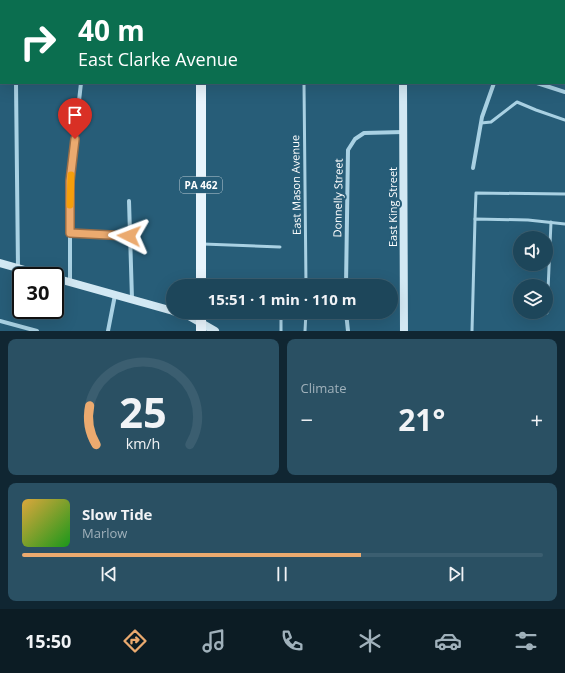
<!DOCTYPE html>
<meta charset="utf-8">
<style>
body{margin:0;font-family:"Open Sans",sans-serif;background:#2a5063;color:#f1f3f6;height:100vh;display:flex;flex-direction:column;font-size:15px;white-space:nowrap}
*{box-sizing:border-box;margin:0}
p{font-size:13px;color:#a0b1bb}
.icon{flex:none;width:22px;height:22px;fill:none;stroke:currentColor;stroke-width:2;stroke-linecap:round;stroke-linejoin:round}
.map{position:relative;height:331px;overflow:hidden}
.details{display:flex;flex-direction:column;gap:8px;padding:8px;background:#102632;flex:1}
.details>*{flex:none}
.top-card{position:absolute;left:0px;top:0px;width:565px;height:84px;box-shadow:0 4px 16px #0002,0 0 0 1px #3b5e70;background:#0b6e4f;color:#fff;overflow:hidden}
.controls{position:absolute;left:513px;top:231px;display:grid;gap:8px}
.controls a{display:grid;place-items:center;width:40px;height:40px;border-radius:50%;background:#1d465a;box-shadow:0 4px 16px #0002,0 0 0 1px #3b5e70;font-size:20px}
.speed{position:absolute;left:12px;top:267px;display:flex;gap:8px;font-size:20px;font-weight:700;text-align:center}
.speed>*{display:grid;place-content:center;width:52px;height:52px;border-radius:50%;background:#1d465a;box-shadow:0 4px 16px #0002,0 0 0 1px #3b5e70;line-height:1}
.speed .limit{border:2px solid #111;border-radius:6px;background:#fff;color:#111}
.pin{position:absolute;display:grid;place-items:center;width:34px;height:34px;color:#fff;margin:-41px -17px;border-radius:50% 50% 50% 0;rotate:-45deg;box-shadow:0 0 4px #0007}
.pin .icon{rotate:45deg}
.me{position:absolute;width:44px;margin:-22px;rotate:273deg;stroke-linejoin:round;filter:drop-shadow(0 0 3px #0008)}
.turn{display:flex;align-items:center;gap:14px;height:84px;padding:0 12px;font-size:18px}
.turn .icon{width:52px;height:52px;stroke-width:2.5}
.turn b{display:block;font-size:28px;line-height:34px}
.big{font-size:30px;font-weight:700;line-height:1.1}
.details .tile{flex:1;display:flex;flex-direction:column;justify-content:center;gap:6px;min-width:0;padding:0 14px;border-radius:8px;background:#2a5063}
.details .dial{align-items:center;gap:0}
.dial svg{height:104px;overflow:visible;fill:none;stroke:#3b5e70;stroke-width:7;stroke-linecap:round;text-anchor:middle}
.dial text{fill:#f1f3f6;stroke:none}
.song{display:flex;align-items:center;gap:12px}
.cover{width:48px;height:48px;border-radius:6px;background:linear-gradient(135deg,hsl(40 70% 55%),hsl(120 70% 35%))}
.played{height:4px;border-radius:2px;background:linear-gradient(90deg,#ebaa6f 65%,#3b5e70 65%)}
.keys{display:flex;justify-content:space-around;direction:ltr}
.heat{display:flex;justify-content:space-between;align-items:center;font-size:22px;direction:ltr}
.details .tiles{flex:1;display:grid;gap:8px;grid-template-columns:1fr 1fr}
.tile:last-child{grid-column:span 2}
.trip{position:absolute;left:166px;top:279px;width:232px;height:40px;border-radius:20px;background:#1d465a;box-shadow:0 4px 16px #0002,0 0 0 1px #3b5e70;font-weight:700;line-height:40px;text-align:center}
.dock{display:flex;height:64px;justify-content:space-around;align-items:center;background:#0c1c24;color:#a0b1bb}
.dock .icon{width:28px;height:28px}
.dock .current{color:#ebaa6f}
.dock b{font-size:18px;color:#f1f3f6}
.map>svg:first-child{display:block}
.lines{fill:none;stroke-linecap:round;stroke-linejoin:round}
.lane{stroke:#a9d1e3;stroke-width:3}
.street{stroke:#a9d1e3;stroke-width:4}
.secondary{stroke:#d2e8f3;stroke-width:8}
.primary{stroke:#e8f4fc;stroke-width:10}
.route-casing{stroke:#996e48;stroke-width:10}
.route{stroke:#ebaa6f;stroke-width:7}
.slow{stroke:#f59e0b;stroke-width:7}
.labels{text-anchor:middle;stroke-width:4;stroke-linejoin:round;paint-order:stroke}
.shield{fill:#275d78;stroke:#beced6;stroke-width:1}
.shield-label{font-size:10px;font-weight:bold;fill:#fff}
.street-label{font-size:11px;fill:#fff;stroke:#275d78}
</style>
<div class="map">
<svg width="565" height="331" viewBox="0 0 565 331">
<rect width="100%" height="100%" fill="#275d78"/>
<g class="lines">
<!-- lane -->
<g class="lane">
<path d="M303 1V0"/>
<path d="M460 1V0"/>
<path d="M304 83 306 286"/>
<path d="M481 123 491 122 517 102 536 110 565 120"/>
<path d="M475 219 476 193 565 194"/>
<path d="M203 244 280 247"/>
<path d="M202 283 307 285"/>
<path d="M547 313 551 222"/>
<path d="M281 331V312"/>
<path d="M305 331 306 312"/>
<path d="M472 331 475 219 528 220 565 224"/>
</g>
<!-- street -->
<g class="street">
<path d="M511 0 512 1"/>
<path d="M17 1V0"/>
<path d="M89 1 90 0"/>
<path d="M0 5H1"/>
<path d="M0 60H1"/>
<path d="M16 83 18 268"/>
<path d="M537 83 565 92"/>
<path d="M473 168 482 117 494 83"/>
<path d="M129 201 132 299"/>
<path d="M70 233 129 236"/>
<path d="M70 282V181L81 83"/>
<path d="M346 286 348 150 355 139 364 133 403 132"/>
<path d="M346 312 348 331"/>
<path d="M0 321 37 331"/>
<path d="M108 331 115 295"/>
</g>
<!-- secondary -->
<g class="secondary">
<path d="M404 1V0"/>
<path d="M403 83 404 331"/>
<path d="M0 263 46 276"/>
<path d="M55 278 173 311"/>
<path d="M175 312 189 316 215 331"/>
</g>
<!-- primary -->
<g class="primary">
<path d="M201 0V1"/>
<path d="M201 286V83"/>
<path d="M201 312V331"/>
</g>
</g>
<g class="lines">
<!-- route casing -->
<g class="route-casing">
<path id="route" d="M75 139 70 181V233L129 236"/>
</g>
<!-- route -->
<use href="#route" class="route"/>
<!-- slow -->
<path class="slow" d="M70 205 71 175"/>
</g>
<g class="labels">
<!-- shield labels -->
<rect class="shield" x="180" y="177" width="42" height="16" rx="3"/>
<g class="shield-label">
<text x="201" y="189">PA 462</text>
</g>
<!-- street labels -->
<g class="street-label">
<text transform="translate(296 185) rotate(-91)" y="4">East Mason Avenue</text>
<text transform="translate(338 198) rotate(-89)" y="4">Donnelly Street</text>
<text transform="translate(393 207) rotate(-90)" y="4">East King Street</text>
</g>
</g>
</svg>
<div class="controls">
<a><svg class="icon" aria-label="sound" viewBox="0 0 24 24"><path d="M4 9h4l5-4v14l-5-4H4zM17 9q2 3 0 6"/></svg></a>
<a><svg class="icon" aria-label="layers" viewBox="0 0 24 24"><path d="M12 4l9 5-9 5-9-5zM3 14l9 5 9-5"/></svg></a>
</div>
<div class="speed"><div class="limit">30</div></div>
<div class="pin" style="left:75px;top:139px;background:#d93025"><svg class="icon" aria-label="arrive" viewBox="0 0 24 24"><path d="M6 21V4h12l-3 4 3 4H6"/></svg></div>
<svg class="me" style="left:129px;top:236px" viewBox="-20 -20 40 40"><path d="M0-17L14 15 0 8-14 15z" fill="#ebaa6f" stroke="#fff" stroke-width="4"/></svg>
<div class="trip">15:51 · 1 min · 110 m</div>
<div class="top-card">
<div class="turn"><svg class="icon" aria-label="right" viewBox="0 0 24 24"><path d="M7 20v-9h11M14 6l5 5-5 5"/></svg><div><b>40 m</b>East Clarke Avenue</div></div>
</div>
</div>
<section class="details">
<div class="tiles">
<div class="tile dial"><svg viewBox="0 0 100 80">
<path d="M14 69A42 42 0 1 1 86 69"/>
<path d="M14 69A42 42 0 0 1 9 39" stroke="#ebaa6f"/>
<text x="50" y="56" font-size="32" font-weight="700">25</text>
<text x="50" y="72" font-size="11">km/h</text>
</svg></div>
<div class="tile"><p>Climate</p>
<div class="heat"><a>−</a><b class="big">21°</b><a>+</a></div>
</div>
<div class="tile">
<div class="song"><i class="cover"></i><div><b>Slow Tide</b><p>Marlow</p></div></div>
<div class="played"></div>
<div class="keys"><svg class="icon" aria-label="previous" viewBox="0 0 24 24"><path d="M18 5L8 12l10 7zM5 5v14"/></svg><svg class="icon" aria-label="pause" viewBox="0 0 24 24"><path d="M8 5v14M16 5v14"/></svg><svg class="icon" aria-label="next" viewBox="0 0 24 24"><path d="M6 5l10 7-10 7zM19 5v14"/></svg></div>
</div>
</div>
</section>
<nav class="dock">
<b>15:50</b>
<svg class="icon current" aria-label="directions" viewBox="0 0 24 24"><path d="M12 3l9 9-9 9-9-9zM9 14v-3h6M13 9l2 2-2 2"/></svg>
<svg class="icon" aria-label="music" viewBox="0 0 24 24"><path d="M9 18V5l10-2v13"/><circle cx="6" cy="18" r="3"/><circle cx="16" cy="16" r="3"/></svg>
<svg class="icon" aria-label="phone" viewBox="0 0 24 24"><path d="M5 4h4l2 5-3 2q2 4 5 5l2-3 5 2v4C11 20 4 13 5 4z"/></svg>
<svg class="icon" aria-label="climate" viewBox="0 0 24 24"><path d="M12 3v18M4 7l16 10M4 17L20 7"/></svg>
<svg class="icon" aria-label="car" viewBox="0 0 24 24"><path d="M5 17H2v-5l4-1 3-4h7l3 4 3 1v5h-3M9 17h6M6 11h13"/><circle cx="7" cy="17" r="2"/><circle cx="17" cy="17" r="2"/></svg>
<svg class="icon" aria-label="filters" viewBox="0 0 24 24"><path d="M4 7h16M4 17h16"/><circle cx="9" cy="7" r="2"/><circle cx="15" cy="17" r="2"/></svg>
</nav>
